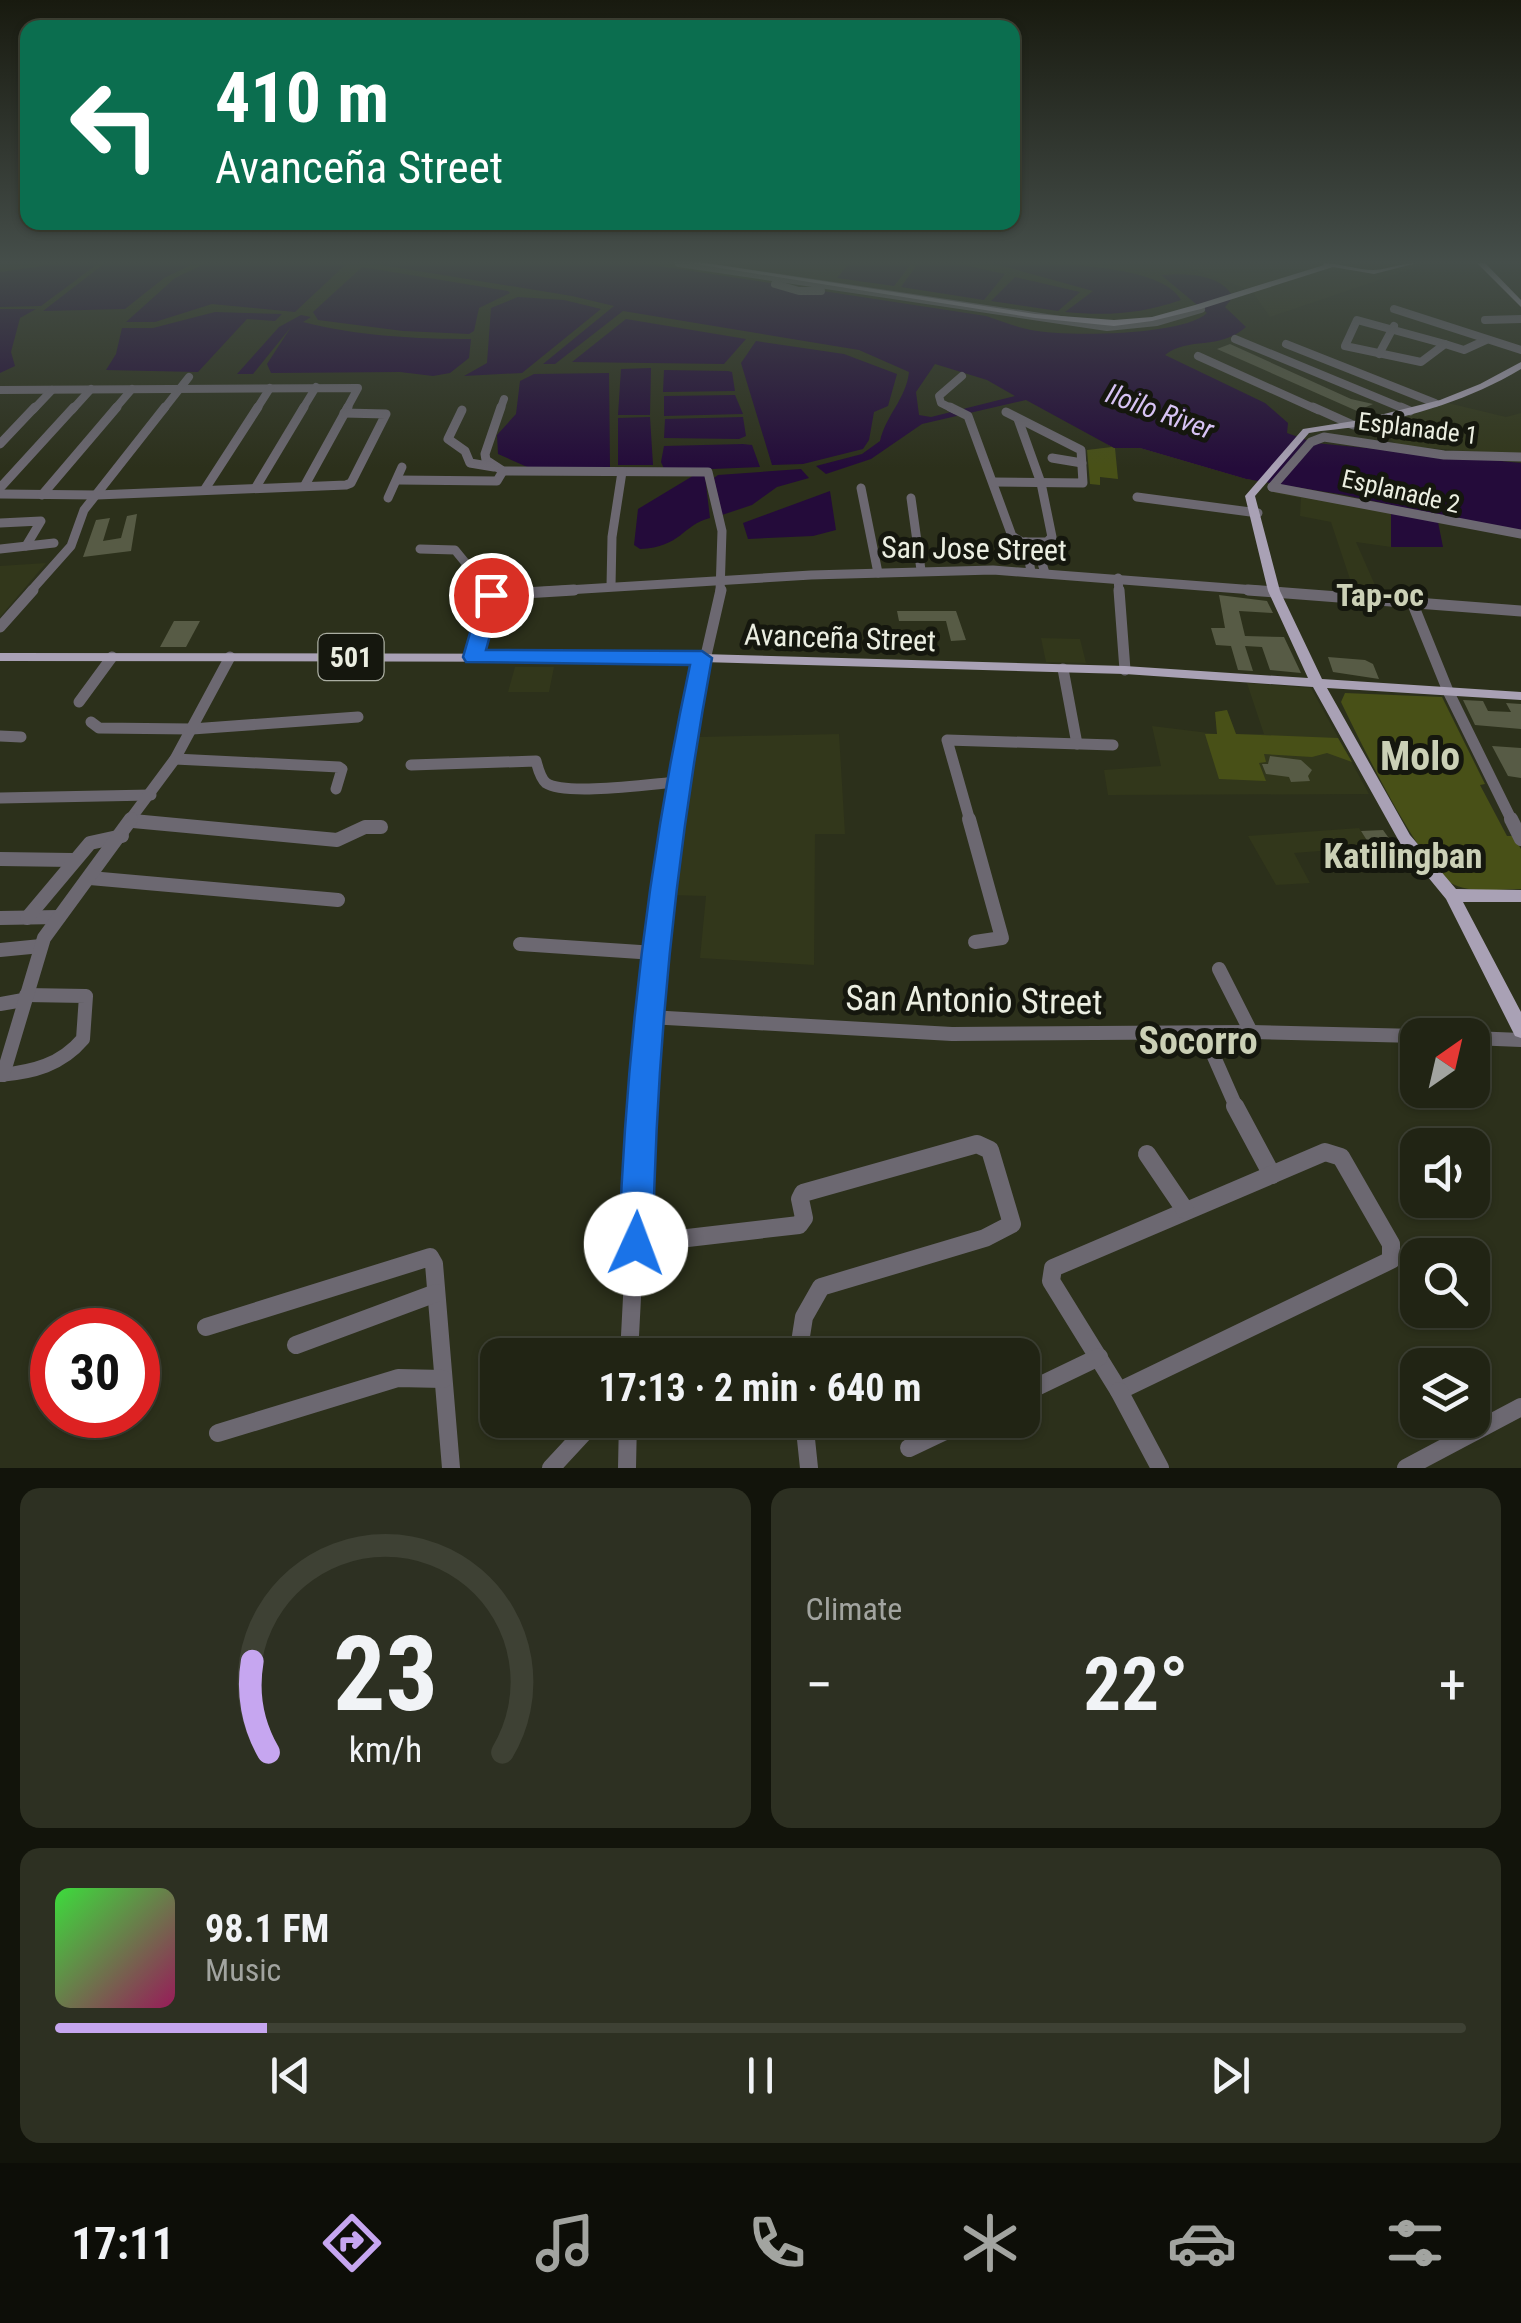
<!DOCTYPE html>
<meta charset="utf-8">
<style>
body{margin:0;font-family:"Roboto Condensed",sans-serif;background:#2d3022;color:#f1f3f6;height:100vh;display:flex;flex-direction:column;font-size:38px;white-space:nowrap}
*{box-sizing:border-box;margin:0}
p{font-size:32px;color:#a2a4a0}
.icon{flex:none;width:55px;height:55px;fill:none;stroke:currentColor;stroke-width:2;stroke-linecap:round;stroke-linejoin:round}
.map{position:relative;height:1468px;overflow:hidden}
.side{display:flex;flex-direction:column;gap:20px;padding:20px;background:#12140b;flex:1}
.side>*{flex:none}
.top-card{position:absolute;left:20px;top:20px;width:1000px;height:210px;border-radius:20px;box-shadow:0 2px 8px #0004,0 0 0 2px #3e4134;background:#0b6e4f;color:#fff;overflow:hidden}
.needle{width:65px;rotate:34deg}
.buttons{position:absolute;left:1400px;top:1018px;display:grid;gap:20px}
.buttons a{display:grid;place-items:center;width:90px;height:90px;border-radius:20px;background:#212414;box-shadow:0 2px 8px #0004,0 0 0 2px #3e4134;font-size:50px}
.speed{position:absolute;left:30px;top:1308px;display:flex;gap:20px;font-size:50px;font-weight:700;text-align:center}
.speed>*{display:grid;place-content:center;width:130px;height:130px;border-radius:50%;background:#212414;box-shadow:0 2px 8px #0004,0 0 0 2px #3e4134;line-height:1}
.speed .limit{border:15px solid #d22;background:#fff;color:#111}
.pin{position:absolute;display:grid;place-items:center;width:85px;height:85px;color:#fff;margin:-42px;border:5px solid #fff;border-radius:50%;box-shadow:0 2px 10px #0007}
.me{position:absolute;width:110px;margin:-55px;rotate:2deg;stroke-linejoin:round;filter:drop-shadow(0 0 8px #0008)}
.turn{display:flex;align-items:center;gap:35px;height:210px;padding:0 30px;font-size:45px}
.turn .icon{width:130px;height:130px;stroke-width:2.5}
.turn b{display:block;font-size:70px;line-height:85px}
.big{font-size:75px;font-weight:700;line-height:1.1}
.side .tile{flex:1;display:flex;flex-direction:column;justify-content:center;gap:15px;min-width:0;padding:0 35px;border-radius:20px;background:#2d3022}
.side .dial{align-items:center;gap:0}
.dial svg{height:260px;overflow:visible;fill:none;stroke:#3e4134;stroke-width:7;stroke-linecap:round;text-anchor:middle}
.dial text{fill:#f1f3f6;stroke:none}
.song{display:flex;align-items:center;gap:30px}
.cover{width:120px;height:120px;border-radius:15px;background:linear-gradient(135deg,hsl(120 70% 55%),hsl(330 70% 35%))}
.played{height:10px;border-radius:5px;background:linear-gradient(90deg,#c6a6f0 15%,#3e4134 15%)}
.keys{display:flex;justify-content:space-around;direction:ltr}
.heat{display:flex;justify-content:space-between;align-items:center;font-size:55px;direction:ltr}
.side .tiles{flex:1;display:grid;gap:20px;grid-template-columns:1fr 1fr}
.tile:last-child{grid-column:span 2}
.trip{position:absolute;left:480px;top:1338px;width:560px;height:100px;border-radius:20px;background:#212414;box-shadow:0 2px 8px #0004,0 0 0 2px #3e4134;font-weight:700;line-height:100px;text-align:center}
.tab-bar{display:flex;height:160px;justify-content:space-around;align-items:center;background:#0d0e08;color:#a2a4a0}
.tab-bar .icon{width:70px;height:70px}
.tab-bar .on{color:#c6a6f0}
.tab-bar b{font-size:45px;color:#f1f3f6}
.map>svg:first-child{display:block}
.built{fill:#32371b}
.green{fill:#485017}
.water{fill:#240b3a;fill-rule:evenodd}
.building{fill:#575b45}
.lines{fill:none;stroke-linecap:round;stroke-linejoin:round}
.minor-far4{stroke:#6c6871;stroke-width:8}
.minor-far3{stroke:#6c6871;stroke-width:9}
.minor-far2{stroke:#6c6871;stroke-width:11}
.minor-far1{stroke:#6c6871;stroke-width:14}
.minor{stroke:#6c6871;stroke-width:18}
.major{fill:#a9a1b5;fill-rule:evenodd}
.route{fill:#1a73e8;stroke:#114b97;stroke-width:2.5}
.labels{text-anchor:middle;stroke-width:10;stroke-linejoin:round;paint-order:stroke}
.far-street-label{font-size:25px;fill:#ebeee1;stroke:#15170e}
.far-water-label{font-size:28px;font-style:italic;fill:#d7c3f4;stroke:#15170e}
.shield{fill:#15170e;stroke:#abaea2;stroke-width:2.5}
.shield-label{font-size:28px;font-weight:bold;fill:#ebeee1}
.street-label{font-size:30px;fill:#ebeee1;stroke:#15170e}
.neighbourhood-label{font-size:32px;font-weight:bold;fill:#cbd0b6;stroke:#15170e}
.quarter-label{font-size:35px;font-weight:bold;fill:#cbd0b6;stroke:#15170e}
.near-street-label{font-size:35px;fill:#ebeee1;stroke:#15170e}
.near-neighbourhood-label{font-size:38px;font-weight:bold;fill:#cbd0b6;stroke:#15170e}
.district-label{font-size:40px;font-weight:bold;fill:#cbd0b6;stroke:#15170e}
</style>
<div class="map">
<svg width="1521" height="1468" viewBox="0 0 1521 1468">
<rect width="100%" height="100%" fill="#2c301b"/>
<!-- built -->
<g class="built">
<path d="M1203 263H1429L1270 317 1252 291 1183 265Z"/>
<path d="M1448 403 1506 417 1521 413V456L1397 445 1375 426Z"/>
<path d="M1277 489 1391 511V547L1356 542 1378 592 1354 591 1331 522 1300 516 1301 498 1274 493Z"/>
<path d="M46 563 0 617V566Z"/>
<path d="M1041 638 1080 639 1086 663 1046 662Z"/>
<path d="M515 667H554L549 692H508Z"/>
<path d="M1247 683 1311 688 1369 794 1108 795 1104 770 1161 766 1152 726 1217 734 1215 712 1227 710 1236 734H1264Z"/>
<path d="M839 734 845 834H815L814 965 700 958 706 896 670 895 686 794 699 737Z"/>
<path d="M1359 828 1372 847 1294 853 1310 883 1276 885 1248 836Z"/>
</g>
<!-- green -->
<g class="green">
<path d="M1096 437 1254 475 1252 480 1246 479 1140 448H1115L1118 479 1100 477V485L1090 484 1087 450 1112 447Z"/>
<path d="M1345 693 1442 697 1485 784 1480 785 1507 836H1513L1521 849V889C1501 889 1469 894 1451 883 1419 863 1360 741 1341 702Z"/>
<path d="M1227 710 1236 734 1338 738 1352 762 1327 753 1312 757 1264 754 1266 762 1259 763 1266 781 1219 779 1205 734H1217L1215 712Z"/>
</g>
<!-- water -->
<g class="water">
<path d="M63 263H99L41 306 0 307V272Z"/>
<path d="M105 263H195L164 278 125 309 43 311Z"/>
<path d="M206 263H337L345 265 295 312 212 304 155 322H126L175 278Z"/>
<path d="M369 263H640L986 316C1001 321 1016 327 1031 330 1064 337 1183 336 1207 313L1161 275C1184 273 1221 273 1233 297L1225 307 1246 327C1219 351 1189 336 1165 355L1265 403 1288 423 1287 433 1315 443 1521 463V533L1345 495 1246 479 1140 448H1114L1026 400 922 424 871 459 826 474 816 466 862 454 880 441C886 415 906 399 909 372L859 350 623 311 555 364H543L614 306 572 296ZM935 364 987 380 1015 396 931 417 919 415 916 392Z"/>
<path d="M849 263H912L894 286 837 278Z"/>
<path d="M918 263H955L1005 274 984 300 901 287Z"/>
<path d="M992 263C1033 263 1160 261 1181 300 1141 314 1106 316 1065 312L1093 291Z"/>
<path d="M362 267 508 291 510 293 479 308 474 331 469 334 403 331 318 320 313 312Z"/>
<path d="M1015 277 1080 292 1058 311 991 301Z"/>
<path d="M518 297 564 300 601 309 522 373 464 376 487 363 491 308Z"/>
<path d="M0 309H36L20 318 11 352 15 366 0 373Z"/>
<path d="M215 312 282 314 275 321 247 319 198 372 106 370 116 354 122 328H153Z"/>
<path d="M301 315 311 317 303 322C357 336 416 339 471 339L469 358 450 373 433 376 400 372 271 373 267 364 291 327 253 374H237L279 327Z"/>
<path d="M626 319 746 339 724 364 572 362Z"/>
<path d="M756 341 844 354 897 374 888 406 874 412 869 440 863 449 803 464 772 465 741 363Z"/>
<path d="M651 368 650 415H618L621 369Z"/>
<path d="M664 370 728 371 732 372 735 391 663 392Z"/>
<path d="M609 373 610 468 534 470 498 454 497 435 516 414 520 381 534 374Z"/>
<path d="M735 395 743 414 664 416V396Z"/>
<path d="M650 417 653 465H618V418Z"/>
<path d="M743 417 746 436 739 439 664 438 665 419Z"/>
<path d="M743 444 752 445 760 467 665 471 661 462 664 446Z"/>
<path d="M801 469 809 478 777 487 752 505 722 515 714 478 718 475Z"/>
<path d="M696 474 705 476 710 518C682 525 682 547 640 549L634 545 638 509Z"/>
<path d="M830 491 836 530 813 536 748 539 743 523Z"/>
<path d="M1391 511 1438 522 1443 547H1391Z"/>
</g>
<!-- building -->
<g class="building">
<path d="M1230 344 1351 399 1373 404 1357 411 1217 349Z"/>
<path d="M137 514 131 551 83 557 96 520 110 518 103 541 121 538 127 516Z"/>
<path d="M1219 595 1267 601 1273 613 1239 611 1245 636 1284 637 1301 673 1270 670 1262 647 1245 646 1253 671 1238 670 1231 646 1216 645 1211 628H1225Z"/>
<path d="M897 611H956L966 640 951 641 946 621H899Z"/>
<path d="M174 621H200L186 647H160Z"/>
<path d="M1328 657 1365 660 1373 664 1379 679 1333 672Z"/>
<path d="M1463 700 1483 701 1488 711 1511 712 1506 703 1521 704V729L1475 725Z"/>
<path d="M1492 746 1521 748V778L1508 776Z"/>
<path d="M1270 756 1301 760 1312 770 1308 776 1310 781 1291 782 1289 777 1266 774 1262 764H1268Z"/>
<path d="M1383 830 1401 855 1366 860 1360 850H1373L1361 831Z"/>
</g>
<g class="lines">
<!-- minor-far4 -->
<g class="minor-far4">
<path d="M679 263 1107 327 1157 322 1201 309"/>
<path d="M775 284 799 291H821"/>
<path d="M1394 309 1521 350"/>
<path d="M1357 320 1445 344 1421 362 1345 346Z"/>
<path d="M1485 320 1521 319"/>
<path d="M1235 339 1407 410"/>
<path d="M1286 344 1435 403"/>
<path d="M1445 344 1464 350 1486 340"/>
<path d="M1379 354 1394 326"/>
<path d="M1198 356 1318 410"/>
<path d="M0 390 358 388 346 410"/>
<path d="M33 410 52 390"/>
<path d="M72 410 91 389"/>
<path d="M114 410 132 389"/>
<path d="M163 410 189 377"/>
<path d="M256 410 270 388"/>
<path d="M302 410 316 387"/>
<path d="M500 410 504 399"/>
<path d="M955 410 941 403 939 396 962 376"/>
</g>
<!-- minor-far3 -->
<g class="minor-far3">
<path d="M501 407 485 454 486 460 503 471 708 472 722 531 720 592"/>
<path d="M950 407 968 416 1012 536 1022 542H1047L1052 537 1041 483 1018 419"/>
<path d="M1313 407 1353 425"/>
<path d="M1401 407 1410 411"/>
<path d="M462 410 448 439 465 451 470 463 494 467"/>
<path d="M0 444 35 407"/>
<path d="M1052 458 1082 463"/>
<path d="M398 480 497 481 503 471"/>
<path d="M993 482 1083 483 1081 450 1006 412"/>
<path d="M305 485 348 407"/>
<path d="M256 487 304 407"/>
<path d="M1272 487 1311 442 1324 437 1444 455 1521 457"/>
<path d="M1272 487 1521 534"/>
<path d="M0 488 74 407"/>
<path d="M861 488 878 573"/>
<path d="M205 489 258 407"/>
<path d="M0 494 97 495 346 485 351 483 386 414 344 413"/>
<path d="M42 495 117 407"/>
<path d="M1137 497 1258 513"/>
<path d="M388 498 402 467"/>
<path d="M911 498 921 570"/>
<path d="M0 523 41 521 26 546"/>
<path d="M1026 542 1031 572"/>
<path d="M1036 543 1045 573"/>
<path d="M0 549 54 543"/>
<path d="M420 549 455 550 473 572 494 577 491 592"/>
<path d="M1118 578 1119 592"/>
<path d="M611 586 612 537 622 472"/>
<path d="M30 592 71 546 84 510 165 407"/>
<path d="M534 592 811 575 993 570 1280 592"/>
</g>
<!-- minor-far2 -->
<g class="minor-far2">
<path d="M1119 590 1125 670"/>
<path d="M1248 590 1521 611"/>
<path d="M491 595 492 590"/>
<path d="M1412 602 1448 691 1512 821"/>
<path d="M0 627 33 590"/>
<path d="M473 657 491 595 574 590"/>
<path d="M1063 669 1077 744"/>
<path d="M79 702 112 657"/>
<path d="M91 722 99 728 192 729 358 717"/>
<path d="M0 736 21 737"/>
<path d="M175 759 339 767 342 769 336 789"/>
<path d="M411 765 536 761C538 768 540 778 546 783 565 796 651 784 677 782"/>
<path d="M0 798 151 795"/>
<path d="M129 821 175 759 230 657"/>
<path d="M133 821H137"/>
<path d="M672 821 677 782 721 590"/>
<path d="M970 821 947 740 1113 745"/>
</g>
<!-- minor-far1 -->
<g class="minor-far1">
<path d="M969 819 1002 938 975 942"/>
<path d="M1511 819 1521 839"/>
<path d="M133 821 337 840 365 827H381"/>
<path d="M0 859 72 860"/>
<path d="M90 878 338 900"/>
<path d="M0 918 59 917"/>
<path d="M27 918 90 843 122 836"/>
<path d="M520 944 655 953"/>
<path d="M0 950 41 946"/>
<path d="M1219 969 1251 1032"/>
<path d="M0 1004 23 1000"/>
<path d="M649 1017 952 1034 1251 1032 1418 1036"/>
<path d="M1204 1034 1237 1109"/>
<path d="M1472 1038 1521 1040"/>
<path d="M0 1075C33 1072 61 1065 83 1039L86 996 26 995"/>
<path d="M3 1075 44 938 131 819"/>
<path d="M641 1109 672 819"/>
</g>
<!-- minor -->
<g class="minor">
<path d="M1235 1106 1272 1175"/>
<path d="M1325 1152 1341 1157 1391 1244V1260L1119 1391 1051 1281 1053 1268Z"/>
<path d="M1147 1154 1185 1210"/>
<path d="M636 1244 799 1225 804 1218 800 1199 803 1193 977 1144 990 1150 1012 1224 985 1238 821 1287 804 1317 798 1355"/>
<path d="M206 1327 430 1257 434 1264 451 1468"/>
<path d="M296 1345 436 1293"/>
<path d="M629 1355 642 1106"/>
<path d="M1119 1391 1160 1468"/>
<path d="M1022 1394 1099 1357"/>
<path d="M804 1420 809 1468"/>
<path d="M218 1433 398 1378 443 1379"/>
<path d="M909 1448 968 1420"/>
<path d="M551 1468 590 1426 609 1420"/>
<path d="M627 1468 628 1420"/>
<path d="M1406 1468 1521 1407"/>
</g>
<!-- major -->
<g class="major">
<path d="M689 263H706L1035 314 1114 320 1152 317 1195 305 1324 265 1322 263C1340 263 1357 270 1374 270 1389 269 1402 263 1417 263L1374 274 1333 267 1201 309 1152 321 1114 326 1035 318Z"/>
<path d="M1477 263H1485L1521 300V307Z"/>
<path d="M1521 362V369C1471 399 1414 416 1357 427 1341 429 1325 430 1309 433L1255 496 1280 591 1322 679 1521 692V700L1327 688 1410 835 1456 889 1521 890V902H1463L1521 1012V1038L1515 1036 1446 899 1400 843 1313 687 1125 674 702 662 0 661V653L702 654 1125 666 1308 678 1268 591 1245 496 1303 429 1360 420 1440 400 1480 384Z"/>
</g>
</g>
<!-- sky -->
<linearGradient id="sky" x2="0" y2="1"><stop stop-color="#181a0f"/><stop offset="0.56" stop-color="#454e4a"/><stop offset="1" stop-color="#454e4a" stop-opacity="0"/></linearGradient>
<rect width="1521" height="468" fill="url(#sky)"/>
<!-- route -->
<path class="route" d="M491 589 501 595 486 650 702 651 712 658C676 852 656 1047 653 1244L648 1256 636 1261 624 1256 619 1244C626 1049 649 856 690 665L466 662 463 657 481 595Z"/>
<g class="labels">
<!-- far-street labels -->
<g class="far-street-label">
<text transform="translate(1418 428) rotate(7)" y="9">Esplanade 1</text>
<text transform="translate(1401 491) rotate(13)" y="9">Esplanade 2</text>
</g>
<!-- far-water labels -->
<g class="far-water-label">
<text transform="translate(1160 411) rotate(20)" y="10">Iloilo River</text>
</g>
<!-- shield labels -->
<rect class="shield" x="318.5" y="634" width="65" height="46" rx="8"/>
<g class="shield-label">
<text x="351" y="667">501</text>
</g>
<!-- street labels -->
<g class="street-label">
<text transform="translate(974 549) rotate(1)" y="10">San Jose Street</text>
<text transform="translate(840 638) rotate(2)" y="10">Avanceña Street</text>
</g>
<!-- neighbourhood labels -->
<g class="neighbourhood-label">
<text x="1380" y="606">Tap-oc</text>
</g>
<!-- quarter labels -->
<g class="quarter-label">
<text x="1403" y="868">Katilingban</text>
</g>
<!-- near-street labels -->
<g class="near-street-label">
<text transform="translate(974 1000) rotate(1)" y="12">San Antonio Street</text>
</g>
<!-- near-neighbourhood labels -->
<g class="near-neighbourhood-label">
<text x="1198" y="1054">Socorro</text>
</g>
<!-- district labels -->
<g class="district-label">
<text x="1420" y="770">Molo</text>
</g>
</g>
</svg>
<div class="buttons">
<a><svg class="needle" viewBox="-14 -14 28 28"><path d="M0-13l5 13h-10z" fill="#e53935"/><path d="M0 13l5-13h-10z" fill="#a2a4a0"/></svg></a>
<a><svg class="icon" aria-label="sound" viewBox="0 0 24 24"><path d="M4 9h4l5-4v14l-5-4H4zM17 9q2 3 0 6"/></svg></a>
<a><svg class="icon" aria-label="search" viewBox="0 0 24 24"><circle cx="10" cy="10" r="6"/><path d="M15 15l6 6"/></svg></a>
<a><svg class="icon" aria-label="layers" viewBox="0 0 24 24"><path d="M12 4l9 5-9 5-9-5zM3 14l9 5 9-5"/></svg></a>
</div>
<div class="speed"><div class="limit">30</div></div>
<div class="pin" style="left:491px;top:595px;background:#d93025"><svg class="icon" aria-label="arrive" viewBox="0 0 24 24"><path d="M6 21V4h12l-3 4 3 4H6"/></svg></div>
<svg class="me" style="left:636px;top:1244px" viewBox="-20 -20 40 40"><circle r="19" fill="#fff"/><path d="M0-13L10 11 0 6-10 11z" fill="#1a73e8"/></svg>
<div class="trip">17:13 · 2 min · 640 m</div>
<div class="top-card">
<div class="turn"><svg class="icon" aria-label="left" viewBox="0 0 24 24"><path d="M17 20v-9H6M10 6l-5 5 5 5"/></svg><div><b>410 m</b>Avanceña Street</div></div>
</div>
</div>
<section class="side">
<div class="tiles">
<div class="tile dial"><svg viewBox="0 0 100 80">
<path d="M14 69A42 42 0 1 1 86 69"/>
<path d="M14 69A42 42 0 0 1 9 41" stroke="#c6a6f0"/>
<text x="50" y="56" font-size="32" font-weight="700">23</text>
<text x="50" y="72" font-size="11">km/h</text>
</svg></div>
<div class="tile"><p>Climate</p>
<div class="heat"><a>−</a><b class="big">22°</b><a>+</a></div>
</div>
<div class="tile">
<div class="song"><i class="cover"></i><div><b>98.1 FM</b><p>Music</p></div></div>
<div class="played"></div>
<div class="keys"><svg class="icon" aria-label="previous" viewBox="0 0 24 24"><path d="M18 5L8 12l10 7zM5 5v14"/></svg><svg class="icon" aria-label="pause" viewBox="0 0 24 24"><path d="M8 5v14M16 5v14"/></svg><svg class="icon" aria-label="next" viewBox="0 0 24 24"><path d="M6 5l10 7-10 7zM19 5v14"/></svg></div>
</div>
</div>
</section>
<nav class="tab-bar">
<b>17:11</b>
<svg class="icon on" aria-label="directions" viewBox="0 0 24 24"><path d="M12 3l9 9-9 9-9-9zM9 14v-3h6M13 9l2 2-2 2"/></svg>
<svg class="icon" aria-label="music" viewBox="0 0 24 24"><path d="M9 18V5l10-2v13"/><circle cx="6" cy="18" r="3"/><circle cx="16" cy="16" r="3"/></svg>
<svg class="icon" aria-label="phone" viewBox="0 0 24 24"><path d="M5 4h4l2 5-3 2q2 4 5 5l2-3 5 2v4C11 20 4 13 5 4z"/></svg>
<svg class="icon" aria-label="climate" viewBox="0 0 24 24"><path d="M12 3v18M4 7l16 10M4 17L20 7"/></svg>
<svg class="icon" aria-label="car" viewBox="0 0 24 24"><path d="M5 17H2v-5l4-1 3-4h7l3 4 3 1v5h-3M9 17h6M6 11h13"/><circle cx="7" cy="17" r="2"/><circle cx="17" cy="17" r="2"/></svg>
<svg class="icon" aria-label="filters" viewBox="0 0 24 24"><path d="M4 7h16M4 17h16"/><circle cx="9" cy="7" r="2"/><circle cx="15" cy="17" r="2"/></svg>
</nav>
